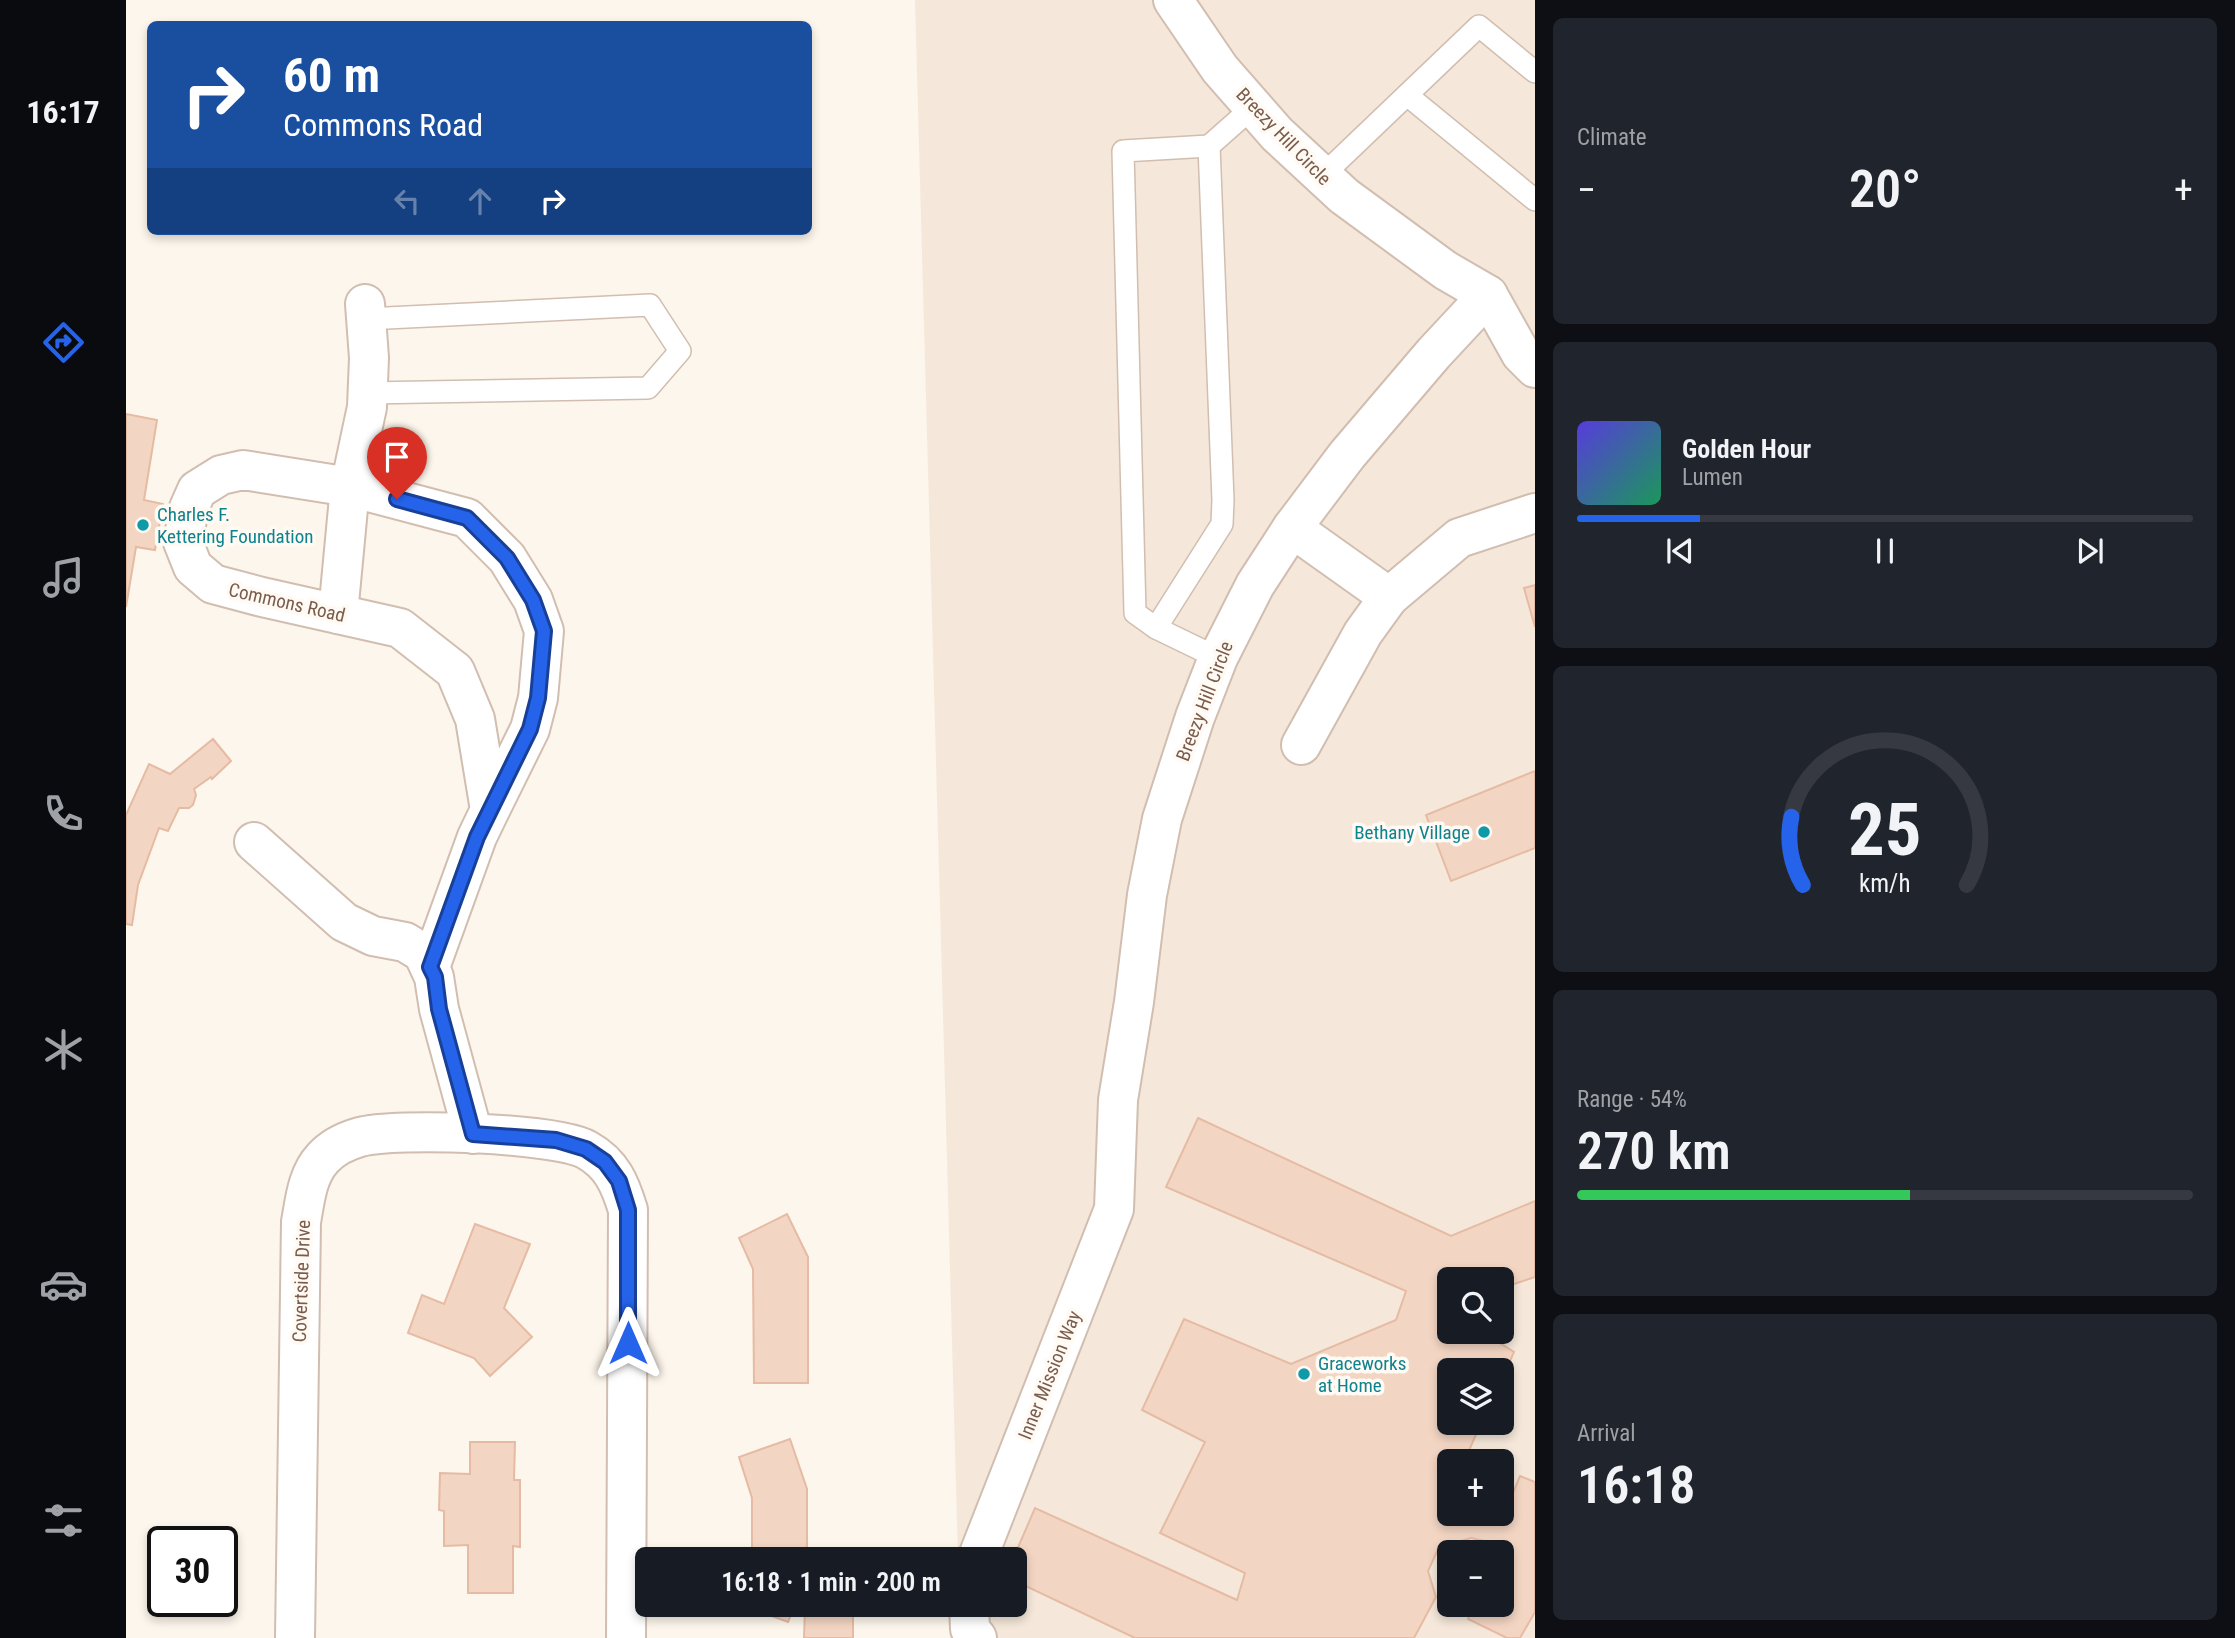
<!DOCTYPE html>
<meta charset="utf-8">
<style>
body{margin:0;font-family:"Roboto Condensed",sans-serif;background:#20242c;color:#f1f3f6;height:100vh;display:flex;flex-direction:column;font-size:26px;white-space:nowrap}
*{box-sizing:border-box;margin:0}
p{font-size:23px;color:#9ea1a6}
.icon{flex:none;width:38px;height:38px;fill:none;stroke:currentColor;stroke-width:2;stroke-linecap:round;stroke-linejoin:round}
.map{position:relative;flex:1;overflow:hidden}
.details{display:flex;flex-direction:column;gap:18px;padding:18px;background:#0d0f14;width:700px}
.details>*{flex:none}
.hud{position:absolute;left:21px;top:21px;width:665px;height:214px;border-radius:10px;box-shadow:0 4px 10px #0003;background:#1a4fa0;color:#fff;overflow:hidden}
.buttons{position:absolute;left:1311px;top:1267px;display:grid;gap:14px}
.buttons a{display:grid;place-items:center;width:77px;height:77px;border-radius:10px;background:#171b24;box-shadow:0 4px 10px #0003;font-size:35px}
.speed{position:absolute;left:21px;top:1526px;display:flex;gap:14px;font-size:35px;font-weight:700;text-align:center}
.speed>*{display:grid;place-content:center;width:91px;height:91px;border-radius:50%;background:#171b24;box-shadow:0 4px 10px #0003;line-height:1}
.speed .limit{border:4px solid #111;border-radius:10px;background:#fff;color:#111}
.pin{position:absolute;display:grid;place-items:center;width:60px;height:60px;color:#fff;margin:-72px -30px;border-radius:50% 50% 50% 0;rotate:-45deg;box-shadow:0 0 7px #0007}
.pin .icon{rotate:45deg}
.me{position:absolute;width:77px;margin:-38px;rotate:0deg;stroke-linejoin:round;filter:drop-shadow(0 0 5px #0008)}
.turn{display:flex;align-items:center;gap:24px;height:147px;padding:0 21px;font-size:32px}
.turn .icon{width:91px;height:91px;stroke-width:2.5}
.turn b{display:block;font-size:49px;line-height:60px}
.lanes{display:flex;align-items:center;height:66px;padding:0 21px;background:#0003;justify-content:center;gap:35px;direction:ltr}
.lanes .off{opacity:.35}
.big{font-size:52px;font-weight:600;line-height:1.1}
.details .tile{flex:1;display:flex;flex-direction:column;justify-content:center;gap:10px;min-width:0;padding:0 24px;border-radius:10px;background:#20242c}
.details .dial{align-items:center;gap:0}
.dial svg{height:182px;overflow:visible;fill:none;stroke:#363941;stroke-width:7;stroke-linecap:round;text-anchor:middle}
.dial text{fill:#f1f3f6;stroke:none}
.song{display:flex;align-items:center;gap:21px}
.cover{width:84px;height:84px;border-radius:10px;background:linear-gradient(135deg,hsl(250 70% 55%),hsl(150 70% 35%))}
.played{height:7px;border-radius:4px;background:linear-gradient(90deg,#2563eb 20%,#363941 20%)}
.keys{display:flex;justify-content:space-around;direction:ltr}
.heat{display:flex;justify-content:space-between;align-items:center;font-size:38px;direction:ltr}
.charge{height:10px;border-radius:5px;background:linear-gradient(90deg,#34c759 54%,#363941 0)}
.trip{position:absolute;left:509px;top:1547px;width:392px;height:70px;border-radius:10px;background:#171b24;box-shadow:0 4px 10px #0003;font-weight:600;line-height:70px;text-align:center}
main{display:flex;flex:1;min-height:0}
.dock{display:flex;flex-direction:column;width:126px;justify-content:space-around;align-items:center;background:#090b0e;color:#9ea1a6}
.dock .icon{width:49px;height:49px}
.dock .on{color:#2563eb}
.dock b{font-size:32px;color:#f1f3f6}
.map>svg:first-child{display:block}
.residential{fill:#f5e8da;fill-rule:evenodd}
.building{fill:#f3d5c3;stroke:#e6bba3;stroke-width:2}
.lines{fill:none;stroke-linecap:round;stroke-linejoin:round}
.lane-casing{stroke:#d1beb0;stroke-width:24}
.street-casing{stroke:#d1beb0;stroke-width:42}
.lane{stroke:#fff;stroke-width:21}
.street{stroke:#fff;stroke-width:38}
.route-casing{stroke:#184099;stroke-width:18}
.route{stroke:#2563eb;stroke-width:12}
.culture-dot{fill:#0f9aa8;stroke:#fffaf3;stroke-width:2.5}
.labels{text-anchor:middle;stroke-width:7;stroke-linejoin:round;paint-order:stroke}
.street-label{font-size:19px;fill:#7a5c4d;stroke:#fffaf3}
.culture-label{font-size:19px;fill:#0d838f;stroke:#fffaf3;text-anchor:start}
</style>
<main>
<nav class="dock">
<b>16:17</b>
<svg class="icon on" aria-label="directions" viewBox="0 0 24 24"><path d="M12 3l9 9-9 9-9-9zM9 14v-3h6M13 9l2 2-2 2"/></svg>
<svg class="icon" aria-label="music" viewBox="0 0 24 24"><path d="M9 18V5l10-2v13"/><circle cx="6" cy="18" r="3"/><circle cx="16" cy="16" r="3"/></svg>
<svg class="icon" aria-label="phone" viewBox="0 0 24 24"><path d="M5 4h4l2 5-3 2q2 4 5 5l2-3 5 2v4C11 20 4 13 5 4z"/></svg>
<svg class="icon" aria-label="climate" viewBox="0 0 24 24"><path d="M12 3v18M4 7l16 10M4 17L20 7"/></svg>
<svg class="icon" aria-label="car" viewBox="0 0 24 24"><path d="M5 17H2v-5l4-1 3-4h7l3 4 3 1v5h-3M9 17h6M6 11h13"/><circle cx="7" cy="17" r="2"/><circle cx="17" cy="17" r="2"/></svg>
<svg class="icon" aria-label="filters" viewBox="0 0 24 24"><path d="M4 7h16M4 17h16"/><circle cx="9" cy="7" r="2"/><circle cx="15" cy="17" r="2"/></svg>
</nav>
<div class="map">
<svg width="1409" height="1638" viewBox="0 0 1409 1638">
<rect width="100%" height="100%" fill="#fdf6ec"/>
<!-- residential -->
<path class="residential" d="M789 0H1409V1638H834L833 1605H889V1559H832ZM1323 1279H1376V1332H1323ZM1323 1370H1376V1423H1323ZM1323 1461H1376V1514H1323ZM1323 1552H1376V1605H1323Z"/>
<!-- building -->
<g class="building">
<path d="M0 414 31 420 18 500 37 504 29 550 10 547 0 607Z"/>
<path d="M1409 585V627L1398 588Z"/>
<path d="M87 739 105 761 86 779 85 777 68 789 70 795 67 805 63 808H53L42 831 33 828 12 885 6 925 0 924V815L23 764 44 774Z"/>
<path d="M1409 771V848L1325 881 1300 815Z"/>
<path d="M1072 1118 1325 1236 1409 1201V1277L1376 1288V1279H1323V1332H1356L1388 1352 1376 1379V1370H1323V1423H1355L1341 1455 1343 1461H1323V1514H1376V1504L1381 1507 1394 1476 1409 1482V1612L1394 1638H1381L1342 1619 1348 1605H1376V1552H1368L1372 1544 1345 1538 1313 1547 1302 1571 1310 1597 1288 1638H1009L889 1581V1559H887L909 1508 1111 1600 1119 1573 1034 1533 1079 1442 1016 1410 1058 1319 1165 1364 1270 1320 1280 1291 1040 1187Z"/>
<path d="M661 1214 682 1257V1383H628L627 1269 613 1238Z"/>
<path d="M349 1224 404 1244 378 1308 406 1337 364 1376 348 1358 282 1333 296 1295 318 1304Z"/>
<path d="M664 1439 681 1489V1559H626V1498L613 1457Z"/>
<path d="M344 1442H389L388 1480H394V1547L387 1546V1593H342V1545L318 1546V1511L313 1510 314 1473 344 1474Z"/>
<path d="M616 1605H669L662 1622Z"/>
<path d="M679 1606 727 1608V1638H678Z"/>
</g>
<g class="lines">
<!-- lane casing -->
<g class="lane-casing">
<g id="lane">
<path d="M1281 95 1409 200"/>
<path d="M1196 176 1353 26 1409 72"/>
<path d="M240 319 524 305 554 351 522 388 242 393"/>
<path d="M1030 628 1009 613 997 151 1083 146"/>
<path d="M1092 658 1030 628 1096 524 1097 500 1083 146 1127 107"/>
</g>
</g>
<!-- street casing -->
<g class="street-casing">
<g id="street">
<path d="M1047 0 1094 69 1151 134 1218 196 1319 270 1362 295 1395 354 1409 368"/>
<path d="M1166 528 1263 597"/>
<path d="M212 614 224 487 241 407 243 358 239 304"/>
<path d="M1175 745 1237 633 1263 597 1333 538 1409 513"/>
<path d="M128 842 218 922 247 936 279 942 297 953 308 977 313 1009 347 1134"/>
<path d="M304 967 351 837 364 810 404 729 412 698 418 631 407 600 381 558 341 518 224 487 117 470 95 475 71 490 63 508 57 542 67 567 87 584 136 597 274 628 329 671 349 719 364 810"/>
<path d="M851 1559 988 1209 992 1100 1008 1002 1021 895 1036 819 1069 717 1092 658 1129 585 1166 528 1221 455 1308 353 1362 295"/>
<path d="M843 1605 844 1629 851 1638"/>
<path d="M169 1638 175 1222C179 1200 181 1175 197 1158 207 1147 220 1141 234 1137 269 1127 431 1133 461 1150 486 1164 494 1184 502 1210L500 1638"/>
</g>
</g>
<!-- lane -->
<use href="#lane" class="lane"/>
<!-- street -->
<use href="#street" class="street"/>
</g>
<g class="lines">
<!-- route casing -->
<g class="route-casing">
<path id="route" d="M271 499 341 518 381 558 407 600 418 631 412 698 404 729 351 837 304 967 309 977 313 1009 347 1134 430 1140 460 1149 479 1162 493 1181 502 1210V1343"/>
</g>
<!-- route -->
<use href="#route" class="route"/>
</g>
<!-- markers -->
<g class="culture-dot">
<circle cx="17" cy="525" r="7"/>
<circle cx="1358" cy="832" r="7"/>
<circle cx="1178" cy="1374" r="7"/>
</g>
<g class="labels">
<!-- street labels -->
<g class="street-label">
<text transform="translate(1158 136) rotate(46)" y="7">Breezy Hill Circle</text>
<text transform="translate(161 602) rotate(13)" y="7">Commons Road</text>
<text transform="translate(1078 701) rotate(-69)" y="7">Breezy Hill Circle</text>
<text transform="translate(175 1281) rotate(-88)" y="7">Covertside Drive</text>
<text transform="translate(923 1375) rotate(-68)" y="7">Inner Mission Way</text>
</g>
<!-- culture labels -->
<g class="culture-label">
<text x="31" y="521">Charles F.<tspan x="31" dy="22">Kettering Foundation</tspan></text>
<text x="1344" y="839" text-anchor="end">Bethany Village</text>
<text x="1192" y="1370">Graceworks<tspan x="1192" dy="22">at Home</tspan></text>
</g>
</g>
</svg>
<div class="buttons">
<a><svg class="icon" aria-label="search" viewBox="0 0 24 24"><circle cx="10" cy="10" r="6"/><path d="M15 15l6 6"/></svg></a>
<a><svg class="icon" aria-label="layers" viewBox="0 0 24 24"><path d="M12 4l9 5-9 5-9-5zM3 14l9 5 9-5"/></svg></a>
<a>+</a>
<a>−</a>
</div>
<div class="speed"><div class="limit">30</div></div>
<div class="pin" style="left:271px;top:499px;background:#d93025"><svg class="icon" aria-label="arrive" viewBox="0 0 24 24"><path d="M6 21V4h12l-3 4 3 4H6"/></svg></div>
<svg class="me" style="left:502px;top:1343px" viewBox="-20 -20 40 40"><path d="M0-17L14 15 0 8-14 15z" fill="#2563eb" stroke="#fff" stroke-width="4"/></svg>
<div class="trip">16:18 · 1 min · 200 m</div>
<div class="hud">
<div class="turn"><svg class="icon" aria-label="right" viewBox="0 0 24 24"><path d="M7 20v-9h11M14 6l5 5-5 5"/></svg><div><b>60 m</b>Commons Road</div></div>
<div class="lanes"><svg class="icon off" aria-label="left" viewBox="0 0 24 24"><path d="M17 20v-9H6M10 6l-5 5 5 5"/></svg><svg class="icon off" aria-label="ahead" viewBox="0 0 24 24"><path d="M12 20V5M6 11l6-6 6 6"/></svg><svg class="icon" aria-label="right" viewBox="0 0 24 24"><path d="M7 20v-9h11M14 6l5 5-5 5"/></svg></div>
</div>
</div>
<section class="details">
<div class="tile"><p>Climate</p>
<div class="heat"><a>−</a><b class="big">20°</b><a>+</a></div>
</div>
<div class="tile">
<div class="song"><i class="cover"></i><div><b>Golden Hour</b><p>Lumen</p></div></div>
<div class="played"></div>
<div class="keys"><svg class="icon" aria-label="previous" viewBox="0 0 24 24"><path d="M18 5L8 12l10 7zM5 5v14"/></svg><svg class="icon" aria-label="pause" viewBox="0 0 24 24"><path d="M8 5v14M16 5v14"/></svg><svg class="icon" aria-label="next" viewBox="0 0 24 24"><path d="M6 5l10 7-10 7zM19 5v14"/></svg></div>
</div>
<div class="tile dial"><svg viewBox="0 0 100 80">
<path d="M14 69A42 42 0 1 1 86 69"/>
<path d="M14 69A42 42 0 0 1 9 39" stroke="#2563eb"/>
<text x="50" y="56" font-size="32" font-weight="700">25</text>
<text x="50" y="72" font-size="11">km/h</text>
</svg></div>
<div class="tile"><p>Range · 54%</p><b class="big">270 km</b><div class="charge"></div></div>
<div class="tile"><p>Arrival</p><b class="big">16:18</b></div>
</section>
</main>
